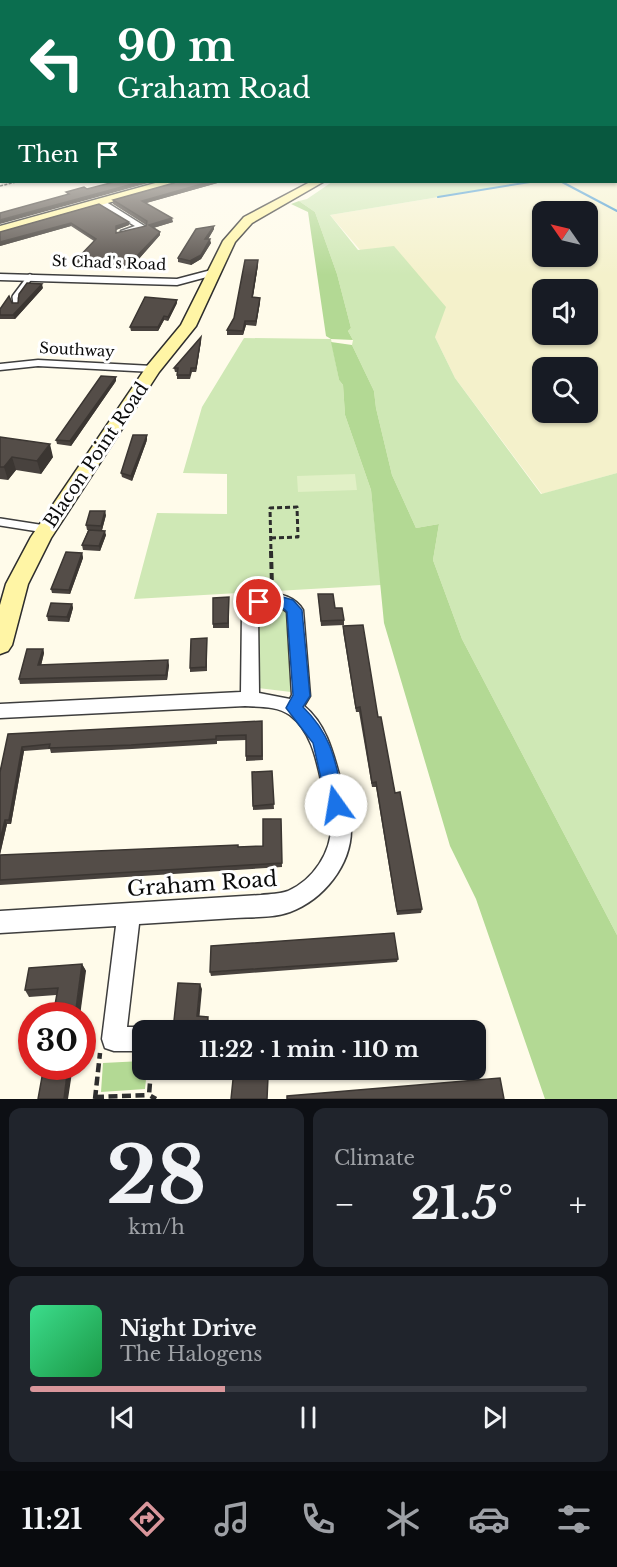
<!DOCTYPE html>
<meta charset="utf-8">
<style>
body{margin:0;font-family:"Libre Baskerville",serif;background:#20242c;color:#f1f3f6;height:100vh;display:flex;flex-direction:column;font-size:22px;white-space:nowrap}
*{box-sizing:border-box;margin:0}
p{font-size:20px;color:#9ea1a6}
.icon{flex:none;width:33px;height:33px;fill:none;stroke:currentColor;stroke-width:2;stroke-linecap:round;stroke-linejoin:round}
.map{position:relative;height:1099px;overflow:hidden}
.side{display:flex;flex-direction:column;gap:9px;padding:9px;background:#0d0f14;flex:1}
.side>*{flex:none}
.guide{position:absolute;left:0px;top:0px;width:618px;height:183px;box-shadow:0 2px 4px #0004;background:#0b6e4f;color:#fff;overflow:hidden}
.needle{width:39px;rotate:304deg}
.tools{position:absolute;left:532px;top:201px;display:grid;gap:12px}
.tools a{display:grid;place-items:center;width:66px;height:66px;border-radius:12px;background:#171b24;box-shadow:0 2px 4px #0004;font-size:30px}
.speed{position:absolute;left:18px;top:1002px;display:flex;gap:12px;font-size:30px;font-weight:700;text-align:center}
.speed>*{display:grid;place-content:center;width:78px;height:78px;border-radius:50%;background:#171b24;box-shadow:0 2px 4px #0004;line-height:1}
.speed .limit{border:9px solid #d22;background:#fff;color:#111}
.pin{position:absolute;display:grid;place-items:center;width:51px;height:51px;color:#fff;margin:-26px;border:3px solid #fff;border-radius:50%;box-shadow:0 2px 6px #0007}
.me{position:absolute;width:66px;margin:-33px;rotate:347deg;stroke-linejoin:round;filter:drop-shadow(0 0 4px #0008)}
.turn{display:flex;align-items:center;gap:21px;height:126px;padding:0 18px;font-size:27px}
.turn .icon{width:78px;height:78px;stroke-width:2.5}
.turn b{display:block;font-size:42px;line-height:51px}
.then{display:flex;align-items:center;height:57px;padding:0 18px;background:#0003;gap:12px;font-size:22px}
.big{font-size:45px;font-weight:700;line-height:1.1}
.side .card{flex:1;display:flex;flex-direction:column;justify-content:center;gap:9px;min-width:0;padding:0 21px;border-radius:12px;background:#20242c}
.side .dial{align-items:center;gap:0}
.dial b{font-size:78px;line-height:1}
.song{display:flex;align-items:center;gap:18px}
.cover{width:72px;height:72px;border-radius:9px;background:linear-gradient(135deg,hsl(150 70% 55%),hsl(140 70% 35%))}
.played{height:6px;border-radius:3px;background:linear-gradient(90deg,#d9969b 35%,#363941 35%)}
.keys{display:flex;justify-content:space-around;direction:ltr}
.heat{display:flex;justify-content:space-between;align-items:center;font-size:33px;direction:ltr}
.side .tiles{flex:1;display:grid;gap:9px;grid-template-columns:1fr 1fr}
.card:last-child{grid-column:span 2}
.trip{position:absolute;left:132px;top:1020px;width:354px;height:60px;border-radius:12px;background:#171b24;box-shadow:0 2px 4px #0004;font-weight:700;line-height:60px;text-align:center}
.dock{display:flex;height:96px;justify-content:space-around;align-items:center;background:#090b0e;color:#9ea1a6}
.dock .icon{width:42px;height:42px}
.dock .current{color:#d9969b}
.dock b{font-size:27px;color:#f1f3f6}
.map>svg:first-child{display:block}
.farmland{fill:#f4f1cb;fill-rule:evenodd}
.green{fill:#cfe8b5}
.forest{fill:#b3d994}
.pitch{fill:#e1f0c6}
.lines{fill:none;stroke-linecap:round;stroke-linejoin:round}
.stream{stroke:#3690cd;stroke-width:2}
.lane-far1-casing{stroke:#3e3e3e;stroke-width:8}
.lane-casing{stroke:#3e3e3e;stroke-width:10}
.street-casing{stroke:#3e3e3e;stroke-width:3}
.secondary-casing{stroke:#2d2d2d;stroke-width:3}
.path-far3{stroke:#2d2d2d;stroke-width:1.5;stroke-dasharray:3 1.5;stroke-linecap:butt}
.path-far2{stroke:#2d2d2d;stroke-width:3;stroke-dasharray:5 3;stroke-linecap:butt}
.path-far1{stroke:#2d2d2d;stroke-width:4;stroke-dasharray:7 4;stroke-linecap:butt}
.path{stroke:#2d2d2d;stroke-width:4.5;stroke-dasharray:9 4.5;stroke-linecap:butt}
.lane-far1{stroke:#fff;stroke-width:5}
.lane{stroke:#fff;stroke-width:7}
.street{fill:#fff;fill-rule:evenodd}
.secondary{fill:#fff5a5;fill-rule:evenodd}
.wall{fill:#48423e}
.shaded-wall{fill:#3b3632}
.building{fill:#544d48;stroke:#3b3632;stroke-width:1.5}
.route{fill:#1a73e8;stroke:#114b97;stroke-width:1.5}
.labels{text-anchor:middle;stroke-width:6;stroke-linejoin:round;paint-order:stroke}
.far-street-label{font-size:15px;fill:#0b0b0b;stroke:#fff}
.street-label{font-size:18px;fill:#0b0b0b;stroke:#fff}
.near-street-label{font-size:21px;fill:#0b0b0b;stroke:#fff}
</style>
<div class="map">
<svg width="617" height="1099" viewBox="0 0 617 1099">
<rect width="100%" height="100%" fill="#fffbea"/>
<!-- farmland -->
<path class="farmland" d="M617 121V473L542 494 455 378 435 337 330 215 530 182H616ZM543 212H588V256H543ZM543 290H588V334H543ZM543 368H588V412H543Z"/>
<!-- green -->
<g class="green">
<path d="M332 182H530L330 215 358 250 394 246 446 307 435 337 455 378 541 494 617 473V935L462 639 433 560 439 524 416 528 392 475 376 408 374 391 352 345 353 340 348 331 351 328 337 274 315 212 299 201 307 199Z"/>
<path d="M244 338 331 339 339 380 343 385 345 415 371 490 381 585 134 599 157 513 227 514V474L183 473 202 407Z"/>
<path d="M274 604 287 611 291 692 258 688V612Z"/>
</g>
<!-- forest -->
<g class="forest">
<path d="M299 201 315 212 337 274 351 328 348 331 353 340 331 339 326 336 308 212 291 204Z"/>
<path d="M331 342 352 345 374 391 376 408 392 475 416 528 439 524 433 560 462 639 617 935V1099H545L476 899 450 846 384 623 371 490 345 415 343 385 339 380Z"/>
<path d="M142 1061V1070H147L145 1089 101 1092 103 1063Z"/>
</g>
<!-- pitch -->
<path class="pitch" d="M355 474 357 490 298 492 297 476Z"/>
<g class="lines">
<!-- stream -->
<g class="stream">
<path d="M562 182 617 211"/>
<path d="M438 197 530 182"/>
</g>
<!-- lane-far1 casing -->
<g class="lane-far1-casing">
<path id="lane-far1" d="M16 304 15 297 30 277"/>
</g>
<!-- lane casing -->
<g class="lane-casing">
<path id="lane" d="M0 522 45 529"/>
</g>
<!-- street casing -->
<g class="street-casing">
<g id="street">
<rect x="0" y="136" width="2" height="5"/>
<path d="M97 200H103L146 227 127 235H121V231L135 226 97 204Z"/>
<path d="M215 269 220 272 218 274 177 285 0 280V274L177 279Z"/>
<path d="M38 360 153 366 159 369 153 372 38 366 0 370V364Z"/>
<path d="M266 594C280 592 296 598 303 610L310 696 304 706C330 727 335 763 344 792 347 804 351 816 351 828 352 865 323 900 290 912 273 918 253 917 235 918 203 920 171 922 139 924L127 1027H141L150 1030H142V1051H114L105 1048 102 1039 116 926 0 933V911L261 895C270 894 280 894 288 891 313 880 332 852 331 825 330 810 324 795 321 780 316 757 310 730 290 715 277 706 260 707 245 706L0 718V704L241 692 242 612 250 603ZM272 605H278L287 612 292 695 290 699 259 693 258 614Z"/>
</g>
</g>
<!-- secondary casing -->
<g class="secondary-casing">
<g id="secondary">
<path d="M159 182H176L174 184 0 234V226Z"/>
<path d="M310 182H323L252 223 235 242 196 326 159 372 51 538 28 584 12 645 8 651 0 654V605L6 584 31 537 147 366 181 325 223 241 244 217Z"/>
</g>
</g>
<!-- path-far3 -->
<path class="path-far3" d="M0 186 16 182"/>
<!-- path-far2 -->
<path class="path-far2" d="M271 538 298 537 297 507 270 508 271 553"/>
<!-- path-far1 -->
<path class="path-far1" d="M271 551 272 587"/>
<!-- path -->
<g class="path">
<path d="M151 1070 149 1095 156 1099"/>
<path d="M95 1097 149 1095"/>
<path d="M95 1099 100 1053"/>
</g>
<!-- lane-far1 -->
<use href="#lane-far1" class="lane-far1"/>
<!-- lane -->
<use href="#lane" class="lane"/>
<!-- street -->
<use href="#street" class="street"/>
<!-- secondary -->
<use href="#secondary" class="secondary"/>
</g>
<!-- wall -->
<g class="wall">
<path d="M175 182H221L146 203 173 222 153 228 160 235 137 261 133 260 125 269 76 265 75 261 94 241 71 226 0 246V232L99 204 129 222V225L116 230V233L146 226V225L113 204V200L174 183Z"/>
<path d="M214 226V229L208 239 211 243 201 259 191 265 178 262V258Z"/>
<path d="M258 260V265L253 297 260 302 256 326 246 325 243 335H227V330L234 318Z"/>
<path d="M43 288 15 319H0V309L12 303H18Z"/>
<path d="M177 303 168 321 164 320 158 331H131L130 327Z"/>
<path d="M201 337V341L196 372H192L190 379H177V372H175L174 368Z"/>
<path d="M116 381 71 446 57 444 56 440Z"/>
<path d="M0 437 53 457 41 474 16 470 8 480 0 479Z"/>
<path d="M147 440 132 481 122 477 121 473Z"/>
<path d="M106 515 102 530 106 535 100 551 83 550 82 545 88 530H87L86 525Z"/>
<path d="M82 553 83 558 70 594 52 593 51 589Z"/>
<path d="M318 594 335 608 344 620V625L321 626Z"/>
<path d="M229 601V628H213V624Z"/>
<path d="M72 604 73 608 69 622 48 621 47 616Z"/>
<path d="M343 626 378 717 422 909 421 913 397 915 376 787H372L359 712H356L343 631Z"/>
<path d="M207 642V671L190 672V668Z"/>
<path d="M43 649 44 653 41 665H169L167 680 20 684 19 679Z"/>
<path d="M262 721 263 760 246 761V740L217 741V744L132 749 51 753 50 749 24 751 11 824H7L0 855V772L8 734Z"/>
<path d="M272 771 274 809 253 810 252 772Z"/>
<path d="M281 819 282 867 0 885V855L263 846Z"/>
<path d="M398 959 397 962 211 976 210 972Z"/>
<path d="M82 964 86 971 56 995 29 997 25 990Z"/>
</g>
<!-- shaded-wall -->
<g class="shaded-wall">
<path d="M140 182H152L0 224V220Z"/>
<path d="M209 182H221L143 204 142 201Z"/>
<path d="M172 218 173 222 150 229 149 225Z"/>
<path d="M129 222V225L116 230V226Z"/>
<path d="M71 223V226L0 246V242Z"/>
<path d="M214 226V229L206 243 205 239Z"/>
<path d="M160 232V235L137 261 136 257Z"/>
<path d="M210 239 211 243 201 259 191 265 190 261Z"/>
<path d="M132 257 133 260 125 269V266Z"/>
<path d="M258 260V265L252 302V297Z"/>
<path d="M42 284 43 288 15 319 13 315Z"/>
<path d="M260 298V302L256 326V321Z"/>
<path d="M177 300V303L168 321V317Z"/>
<path d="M164 316V320L158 331V327Z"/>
<path d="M245 321 246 325 243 335V331Z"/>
<path d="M201 337V341L196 372V368Z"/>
<path d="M116 377V381L71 446 70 441Z"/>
<path d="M147 435V440L132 481 131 476Z"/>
<path d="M50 444 53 457 41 474 37 461Z"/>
<path d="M12 457 16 470 8 480 4 467Z"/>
<path d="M105 511 106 515 102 530 101 526Z"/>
<path d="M105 531 106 535 100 551 99 546Z"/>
<path d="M82 553 83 558 70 594 69 590Z"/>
<path d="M72 604 73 608 69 622 67 617Z"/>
<path d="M43 649 44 653 40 670 38 665Z"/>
<path d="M168 660 169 665 167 680 166 675Z"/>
<path d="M22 747 24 751 11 824 9 820Z"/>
<path d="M5 820 7 824 0 854V840Z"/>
<path d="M82 964 86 971 80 1016H75Z"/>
<path d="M200 984 202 989 199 1022 197 1016Z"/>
<path d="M208 1017 209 1022 208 1030H206Z"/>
<path d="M68 1066H73L68 1099H64Z"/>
</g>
<!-- building -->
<g class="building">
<path d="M114 182H140L0 220V213L69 194 66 192 84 187 87 189Z"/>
<path d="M175 182H209L142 201 172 218 149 225 160 232 136 257H132L125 266 75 261 96 239 71 223 0 242V232L99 204 129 222 116 226V233L146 226 147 221 113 200 174 183Z"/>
<path d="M214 226 205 239H210L201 255 190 261 178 258 196 229Z"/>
<path d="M245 260H258L252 297 260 298 256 321H245L243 331 227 330 234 318Z"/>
<path d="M27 283 42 284 13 315H0V309L9 296 12 303H18L19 294Z"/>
<path d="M145 297 177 300 168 317 164 316 158 327H130Z"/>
<path d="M201 337 196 368H191L190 375H177L178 368H174Z"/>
<path d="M101 376 116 377 70 441 56 440Z"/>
<path d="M133 435H147L131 476 121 473Z"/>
<path d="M0 437 50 444 37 461 12 457 4 467H0Z"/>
<path d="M90 511H105L101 526 86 525Z"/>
<path d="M89 530 105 531 99 546 82 545Z"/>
<path d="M66 552 82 553 69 590 51 589Z"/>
<path d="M318 594H333L335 608H342L344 620 321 621Z"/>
<path d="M229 597 228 623 213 624V598Z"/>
<path d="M51 603 72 604 67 617 47 616Z"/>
<path d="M363 625 378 717H381L395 793 400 792 422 909 397 911 376 782 372 783 360 707 356 708 343 626Z"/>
<path d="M207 638 206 667 190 668 191 639Z"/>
<path d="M27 649H43L38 665 168 660 166 675 19 679Z"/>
<path d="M262 721V756H246V735L216 736V739L131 745 49 748 50 744 22 747 9 820H5L0 840V772L8 734Z"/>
<path d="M272 771 274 804 253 806 252 772Z"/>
<path d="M263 819H281L282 863 0 880V855L238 845V847L263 846Z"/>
<path d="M394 933 398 959 210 972 211 946Z"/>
<path d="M82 964 75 1016H53L58 988 25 990 29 968Z"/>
<path d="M178 983 200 984 197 1016 208 1017 206 1030H173Z"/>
<path d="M44 1066H68L64 1099H38Z"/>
<path d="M234 1070H257V1076L268 1077 267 1099H231Z"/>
<path d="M500 1078 504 1099H287V1096Z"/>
</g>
<!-- sky -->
<linearGradient id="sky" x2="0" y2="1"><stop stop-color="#91c4ee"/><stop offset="0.44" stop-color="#fffdf6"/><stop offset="1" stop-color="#fffdf6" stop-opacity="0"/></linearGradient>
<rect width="617" height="275" fill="url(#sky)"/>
<!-- route -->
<path class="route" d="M268 593 293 600 302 610 310 696 303 707C334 737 336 766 345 805L343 811 336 813 330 811 327 805 313 743 286 708 293 695 287 612C279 603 270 604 259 607L251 602 254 598Z"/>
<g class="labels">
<!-- far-street labels -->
<g class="far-street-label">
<text transform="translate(109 263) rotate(2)" y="5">St Chad's Road</text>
<text transform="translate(77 350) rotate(3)" y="5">Southway</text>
</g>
<!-- street labels -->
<g class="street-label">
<text transform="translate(96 455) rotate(-56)" y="6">Blacon Point Road</text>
</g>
<!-- near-street labels -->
<g class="near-street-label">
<text transform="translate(202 884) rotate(-4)" y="7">Graham Road</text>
</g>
</g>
</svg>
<div class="tools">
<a><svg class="needle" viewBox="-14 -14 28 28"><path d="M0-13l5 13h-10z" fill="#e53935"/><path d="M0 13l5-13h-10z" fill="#9ea1a6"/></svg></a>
<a><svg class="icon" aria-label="sound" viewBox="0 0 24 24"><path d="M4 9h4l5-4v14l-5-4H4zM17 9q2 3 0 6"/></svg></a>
<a><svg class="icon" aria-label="search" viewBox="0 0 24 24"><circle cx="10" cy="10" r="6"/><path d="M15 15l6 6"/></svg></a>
</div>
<div class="speed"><div class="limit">30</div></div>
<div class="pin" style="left:259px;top:602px;background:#d93025"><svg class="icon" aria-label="arrive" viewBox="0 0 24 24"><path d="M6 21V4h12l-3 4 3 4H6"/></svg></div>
<svg class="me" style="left:336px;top:805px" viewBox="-20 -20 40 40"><circle r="19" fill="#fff"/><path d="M0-13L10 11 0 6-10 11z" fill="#1a73e8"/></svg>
<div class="trip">11:22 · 1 min · 110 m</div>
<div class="guide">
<div class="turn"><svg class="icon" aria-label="left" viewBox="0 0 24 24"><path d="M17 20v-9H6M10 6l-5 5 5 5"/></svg><div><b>90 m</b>Graham Road</div></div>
<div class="then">Then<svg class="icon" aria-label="arrive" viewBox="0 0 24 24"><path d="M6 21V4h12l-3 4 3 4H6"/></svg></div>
</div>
</div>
<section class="side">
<div class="tiles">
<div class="card dial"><b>28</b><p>km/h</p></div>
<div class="card"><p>Climate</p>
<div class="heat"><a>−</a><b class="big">21.5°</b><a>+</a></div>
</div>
<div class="card">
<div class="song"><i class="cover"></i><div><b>Night Drive</b><p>The Halogens</p></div></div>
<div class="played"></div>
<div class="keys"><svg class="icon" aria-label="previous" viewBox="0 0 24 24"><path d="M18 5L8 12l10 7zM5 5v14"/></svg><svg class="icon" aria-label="pause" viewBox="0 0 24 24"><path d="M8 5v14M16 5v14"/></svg><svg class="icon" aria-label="next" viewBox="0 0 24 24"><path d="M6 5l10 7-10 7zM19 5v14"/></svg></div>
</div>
</div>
</section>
<nav class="dock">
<b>11:21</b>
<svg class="icon current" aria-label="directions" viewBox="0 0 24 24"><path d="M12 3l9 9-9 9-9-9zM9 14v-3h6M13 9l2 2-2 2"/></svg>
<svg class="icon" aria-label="music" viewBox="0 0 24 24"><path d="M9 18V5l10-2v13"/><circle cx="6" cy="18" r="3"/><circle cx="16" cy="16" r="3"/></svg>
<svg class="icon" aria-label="phone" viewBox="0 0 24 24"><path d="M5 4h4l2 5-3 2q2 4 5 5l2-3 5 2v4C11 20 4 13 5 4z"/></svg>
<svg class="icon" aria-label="climate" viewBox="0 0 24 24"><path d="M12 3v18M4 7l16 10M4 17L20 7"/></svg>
<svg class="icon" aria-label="car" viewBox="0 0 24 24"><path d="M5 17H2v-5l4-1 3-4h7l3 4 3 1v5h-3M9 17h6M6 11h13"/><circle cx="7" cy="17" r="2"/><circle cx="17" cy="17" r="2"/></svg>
<svg class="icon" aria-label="filters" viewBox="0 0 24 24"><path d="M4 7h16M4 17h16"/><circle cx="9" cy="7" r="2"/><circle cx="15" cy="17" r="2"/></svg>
</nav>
